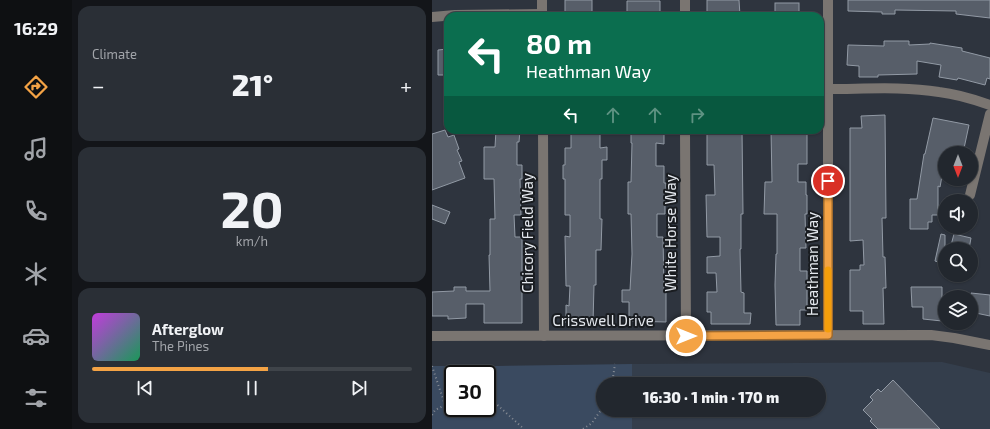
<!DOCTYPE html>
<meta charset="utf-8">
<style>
body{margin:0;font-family:"Exo 2",sans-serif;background:#2a2f36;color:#f1f3f6;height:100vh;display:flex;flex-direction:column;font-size:15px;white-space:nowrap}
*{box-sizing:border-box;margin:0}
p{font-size:13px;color:#a2a5aa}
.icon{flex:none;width:22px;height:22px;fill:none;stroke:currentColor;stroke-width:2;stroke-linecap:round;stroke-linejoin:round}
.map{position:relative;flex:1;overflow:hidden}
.drawer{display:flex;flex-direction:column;gap:6px;padding:6px;background:#131519;width:360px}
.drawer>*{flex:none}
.hud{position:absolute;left:12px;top:12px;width:380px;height:122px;border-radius:12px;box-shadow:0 1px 3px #0004,0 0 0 1px #3f444a;background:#0b6e4f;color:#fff;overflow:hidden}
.needle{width:26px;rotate:180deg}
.buttons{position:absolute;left:506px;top:146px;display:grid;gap:8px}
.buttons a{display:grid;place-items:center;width:40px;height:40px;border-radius:50%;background:#22272e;box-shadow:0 1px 3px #0004,0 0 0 1px #3f444a;font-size:20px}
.speed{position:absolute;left:12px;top:365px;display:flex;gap:8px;font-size:20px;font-weight:700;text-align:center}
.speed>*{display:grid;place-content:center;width:52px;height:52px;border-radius:50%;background:#22272e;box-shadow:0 1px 3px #0004,0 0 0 1px #3f444a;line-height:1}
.speed .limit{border:2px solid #111;border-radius:6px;background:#fff;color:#111}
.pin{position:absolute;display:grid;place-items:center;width:34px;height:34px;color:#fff;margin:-17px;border:2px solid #fff;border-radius:50%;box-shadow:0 1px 4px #0007}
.me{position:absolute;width:44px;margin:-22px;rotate:90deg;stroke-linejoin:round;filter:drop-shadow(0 0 3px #0008)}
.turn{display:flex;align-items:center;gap:14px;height:84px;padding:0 16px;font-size:18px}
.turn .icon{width:52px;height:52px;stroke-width:2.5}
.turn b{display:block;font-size:28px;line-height:34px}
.lanes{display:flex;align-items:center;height:38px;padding:0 16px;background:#0003;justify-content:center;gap:20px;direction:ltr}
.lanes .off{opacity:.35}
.big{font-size:30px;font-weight:800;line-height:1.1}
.drawer .tile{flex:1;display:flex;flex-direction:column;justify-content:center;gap:6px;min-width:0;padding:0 14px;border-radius:12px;background:#2a2f36}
.drawer .dial{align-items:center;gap:0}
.dial b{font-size:52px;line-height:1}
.song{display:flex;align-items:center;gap:12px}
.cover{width:48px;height:48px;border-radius:6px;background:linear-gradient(135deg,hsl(290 70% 55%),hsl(150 70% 35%))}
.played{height:4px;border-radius:2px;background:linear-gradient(90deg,#f4a345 55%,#3f444a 55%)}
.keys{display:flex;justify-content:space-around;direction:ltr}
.heat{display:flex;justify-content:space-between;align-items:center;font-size:22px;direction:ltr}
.trip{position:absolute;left:164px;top:377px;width:230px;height:40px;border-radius:20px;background:#22272e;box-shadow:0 1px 3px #0004,0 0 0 1px #3f444a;font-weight:800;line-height:40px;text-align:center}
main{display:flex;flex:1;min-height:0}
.menu{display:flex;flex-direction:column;width:72px;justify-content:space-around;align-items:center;background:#0e1012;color:#a2a5aa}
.menu .icon{width:28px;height:28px}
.menu .active{color:#f4a345}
.menu b{font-size:18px;color:#f1f3f6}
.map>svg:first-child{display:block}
.built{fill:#343e4c}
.green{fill:#3a4a60;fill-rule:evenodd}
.building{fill:#575e69;stroke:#929aa5}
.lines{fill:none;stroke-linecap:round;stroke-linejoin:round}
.path{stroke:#888d95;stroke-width:2;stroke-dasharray:1 3;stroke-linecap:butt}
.minor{stroke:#7a7571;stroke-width:10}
.route-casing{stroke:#9f6a2d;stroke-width:10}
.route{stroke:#f4a345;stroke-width:7}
.slow{stroke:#f59e0b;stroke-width:7}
.labels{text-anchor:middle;stroke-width:4;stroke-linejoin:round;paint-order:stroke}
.street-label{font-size:15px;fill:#e4e8ee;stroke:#191c20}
</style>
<main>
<nav class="menu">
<b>16:29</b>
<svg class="icon active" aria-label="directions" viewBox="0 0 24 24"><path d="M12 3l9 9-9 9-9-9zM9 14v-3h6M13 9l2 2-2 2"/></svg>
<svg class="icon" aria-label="music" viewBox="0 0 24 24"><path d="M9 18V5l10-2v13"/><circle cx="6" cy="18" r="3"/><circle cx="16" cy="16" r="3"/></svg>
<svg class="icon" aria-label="phone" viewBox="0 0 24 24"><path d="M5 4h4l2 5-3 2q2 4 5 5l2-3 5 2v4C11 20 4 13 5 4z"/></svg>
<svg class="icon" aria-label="climate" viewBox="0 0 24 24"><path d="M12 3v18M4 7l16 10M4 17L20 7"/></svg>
<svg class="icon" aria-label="car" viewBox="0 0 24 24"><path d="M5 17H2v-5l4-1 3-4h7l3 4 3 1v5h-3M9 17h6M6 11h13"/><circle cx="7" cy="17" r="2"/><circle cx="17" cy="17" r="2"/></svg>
<svg class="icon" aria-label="filters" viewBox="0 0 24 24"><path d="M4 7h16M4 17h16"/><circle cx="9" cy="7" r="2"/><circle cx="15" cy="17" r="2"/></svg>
</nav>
<section class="drawer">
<div class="tile"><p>Climate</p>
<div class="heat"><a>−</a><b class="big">21°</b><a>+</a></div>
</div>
<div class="tile dial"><b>20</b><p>km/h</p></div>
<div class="tile">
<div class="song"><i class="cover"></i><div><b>Afterglow</b><p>The Pines</p></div></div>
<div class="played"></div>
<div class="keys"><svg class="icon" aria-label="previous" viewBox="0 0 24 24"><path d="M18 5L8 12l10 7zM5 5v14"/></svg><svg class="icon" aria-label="pause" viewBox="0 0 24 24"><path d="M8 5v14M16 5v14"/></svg><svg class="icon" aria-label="next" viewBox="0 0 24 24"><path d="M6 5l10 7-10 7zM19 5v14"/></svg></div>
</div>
</section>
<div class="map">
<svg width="558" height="429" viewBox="0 0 558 429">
<rect width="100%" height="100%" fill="#2e343e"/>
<!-- built -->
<path class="built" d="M510 362 558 373V429H200V410H387V384H200V364Z"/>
<!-- green -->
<path class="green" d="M200 364V384H171V410H200V429H0V366H64ZM21 374H55V408H21Z"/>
<!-- building -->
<g class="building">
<rect x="133" y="0" width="27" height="16"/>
<path d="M275 0H307L308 16H275Z"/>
<path d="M416 0H558V18L524 14V11L463 10V14H450V12L416 11Z"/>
<path d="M195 1H228V14L219 13V16H195Z"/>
<rect x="343" y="3" width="24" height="13"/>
<path d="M452 41H477V45L498 44V43L530 48V51L558 58V79L555 78 553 85 526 78 525 80 507 77 509 65 485 61V74L446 75V77H427V66L415 65 416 45 452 46Z"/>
<path d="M16 49V75H6V50Z"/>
<path d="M453 115 454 218H450L451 257H453L454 288H451L452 324H431V311H418V270H428V265H432L431 240 418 241V128H430L429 116Z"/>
<path d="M501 118 537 125 531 153H513V177L510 176 508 187 506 186V215H500V222H496V229H478V199H485L492 154H493Z"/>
<path d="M13 130 16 137 22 135 27 149 25 150 30 161 27 162 33 178 0 190V134Z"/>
<path d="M64 130H88L87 142H85V165H90V179H88L89 215H82L83 237H90V323H52V304H34V318L16 319V316H0V292L22 291V287H34V291H58L57 255H58V219H63L62 179H52V147H63Z"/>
<path d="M139 130H168V148L175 147V160H170V179H168V219H170L169 250H164V285H162L161 323H134V305L137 306 138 286H134L133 236 138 237V215H133V179H131V165H133V148H139Z"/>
<path d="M199 130H232V144L224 143V166H232V183H234V197H233V214H225V237H231L232 290H234V322L197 321V302H190V290H198L200 254 199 214H196V182H199L200 143H199Z"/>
<path d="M275 130H310L311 214H309V249H308L309 292 312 293V313H319L318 324H279V312H275V292H285L284 273H275V257L288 256V237H275L274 195H283L282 165H275Z"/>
<path d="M339 130H375V164H366V182H374V195H375V214H373L374 248H368V271H375V310H368V325H344L343 285 344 254H345V214H332L333 182H340Z"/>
<path d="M0 205 18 212 13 224 0 219Z"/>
<path d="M509 234 513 235V264L503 261Z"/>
<path d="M522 234 539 238 537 249H518Z"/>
<path d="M479 287H510V321L491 319V307H480Z"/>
<path d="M539 293 558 295V316L539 312Z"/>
<path d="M461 380 508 429H446L438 421 440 419 431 410 441 400 438 397 446 389 449 392Z"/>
</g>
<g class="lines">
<!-- path -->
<g class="path">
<path d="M0 366 13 405"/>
<path d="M180 384 183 364"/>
<path d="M55 400 61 401 92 429"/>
<path d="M0 415 3 410 21 401"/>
<path d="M151 429 160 423 171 407"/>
</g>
<!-- minor -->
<g class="minor">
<path d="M110 0V16"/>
<path d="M253 0V16"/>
<path d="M396 0V335"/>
<path d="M0 17 23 15 110 14"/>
<path d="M396 89C432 89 471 86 507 92 525 94 541 99 558 105"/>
<path d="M111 130 112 336"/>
<path d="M253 130 254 336"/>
<path d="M538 195 558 114"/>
<path d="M0 336 499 335 522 338 558 345"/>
</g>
</g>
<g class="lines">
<!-- route casing -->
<g class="route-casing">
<path id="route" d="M254 336 396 335V181"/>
</g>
<!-- route -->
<use href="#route" class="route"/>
<!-- slow -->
<path class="slow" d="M396 270V329"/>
</g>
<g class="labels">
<!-- street labels -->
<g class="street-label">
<text transform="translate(96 233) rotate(-90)" y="5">Chicory Field Way</text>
<text transform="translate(239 233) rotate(-90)" y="5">White Horse Way</text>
<text transform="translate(381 264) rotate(-90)" y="5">Heathman Way</text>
<text x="171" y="326">Crisswell Drive</text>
</g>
</g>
</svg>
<div class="buttons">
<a><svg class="needle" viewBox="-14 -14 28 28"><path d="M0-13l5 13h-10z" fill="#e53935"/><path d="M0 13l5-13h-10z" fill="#a2a5aa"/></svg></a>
<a><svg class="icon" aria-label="sound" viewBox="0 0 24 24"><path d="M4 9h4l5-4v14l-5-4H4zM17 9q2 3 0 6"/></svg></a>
<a><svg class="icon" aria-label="search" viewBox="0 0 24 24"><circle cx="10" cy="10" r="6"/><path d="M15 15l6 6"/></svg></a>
<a><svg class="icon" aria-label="layers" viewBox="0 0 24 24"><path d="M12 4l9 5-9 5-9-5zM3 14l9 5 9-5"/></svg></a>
</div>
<div class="speed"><div class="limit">30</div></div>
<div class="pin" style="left:396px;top:181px;background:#d93025"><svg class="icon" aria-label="arrive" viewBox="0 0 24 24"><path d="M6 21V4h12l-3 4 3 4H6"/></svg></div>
<svg class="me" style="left:254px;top:336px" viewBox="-20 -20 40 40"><circle r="17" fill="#f4a345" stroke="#fff" stroke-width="3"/><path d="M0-11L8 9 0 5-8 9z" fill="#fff"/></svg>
<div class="trip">16:30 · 1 min · 170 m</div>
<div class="hud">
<div class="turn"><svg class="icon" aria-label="left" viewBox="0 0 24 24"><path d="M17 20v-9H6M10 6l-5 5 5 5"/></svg><div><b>80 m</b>Heathman Way</div></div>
<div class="lanes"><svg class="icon" aria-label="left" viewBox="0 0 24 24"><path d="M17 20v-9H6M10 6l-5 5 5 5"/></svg><svg class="icon off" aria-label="ahead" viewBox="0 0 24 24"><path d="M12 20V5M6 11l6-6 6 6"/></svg><svg class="icon off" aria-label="ahead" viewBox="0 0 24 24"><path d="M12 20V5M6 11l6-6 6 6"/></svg><svg class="icon off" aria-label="right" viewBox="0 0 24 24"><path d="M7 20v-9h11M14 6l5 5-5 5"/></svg></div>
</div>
</div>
</main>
